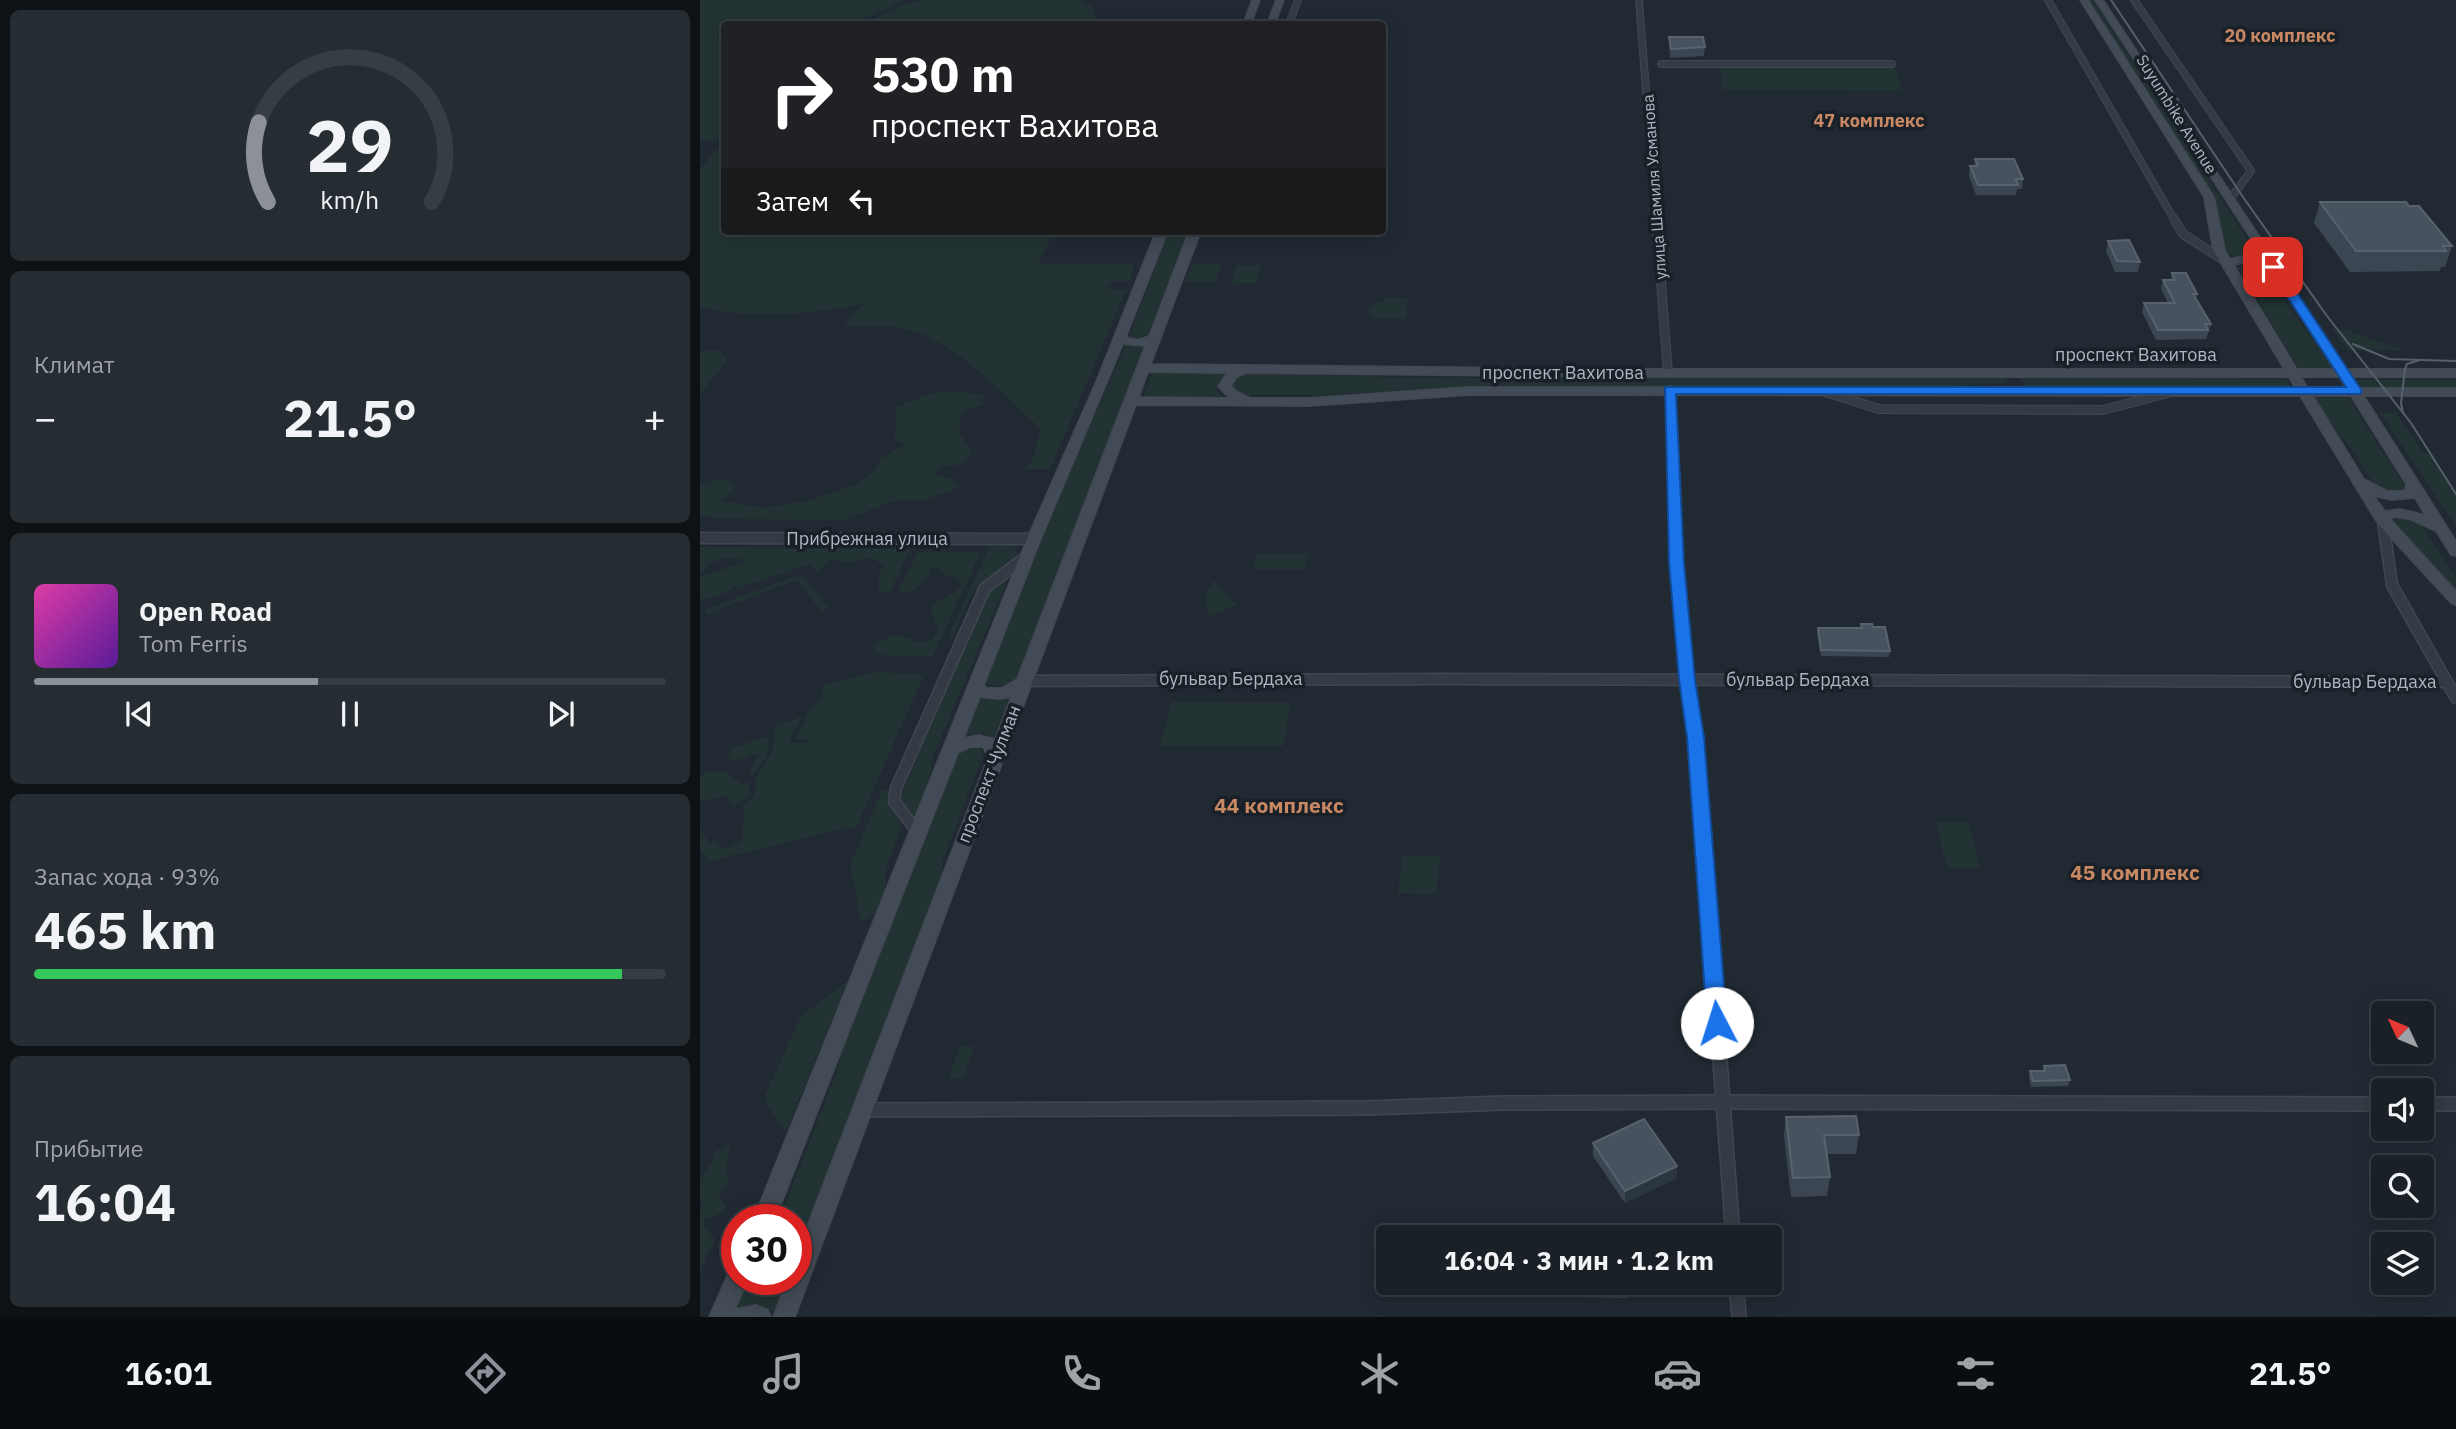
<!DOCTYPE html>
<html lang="ru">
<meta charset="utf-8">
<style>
body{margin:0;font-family:"IBM Plex Sans",sans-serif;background:#262d32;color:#f1f3f6;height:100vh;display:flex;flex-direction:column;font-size:26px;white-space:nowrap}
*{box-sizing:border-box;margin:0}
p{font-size:23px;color:#9fa3a7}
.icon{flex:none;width:38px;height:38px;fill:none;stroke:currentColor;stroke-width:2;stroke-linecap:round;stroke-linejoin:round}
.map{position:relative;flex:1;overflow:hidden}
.side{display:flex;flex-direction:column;gap:10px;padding:10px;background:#0e1215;width:700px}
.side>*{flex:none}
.banner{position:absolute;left:21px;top:21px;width:665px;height:214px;border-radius:7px;box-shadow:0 4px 18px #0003,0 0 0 2px #373e43;background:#202124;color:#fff;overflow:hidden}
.needle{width:46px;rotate:314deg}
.fabs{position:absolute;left:1671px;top:1001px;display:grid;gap:14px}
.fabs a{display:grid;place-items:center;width:63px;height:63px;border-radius:7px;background:#192026;box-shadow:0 4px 18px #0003,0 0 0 2px #373e43;font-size:35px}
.speed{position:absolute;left:21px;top:1204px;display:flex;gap:14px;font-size:35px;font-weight:700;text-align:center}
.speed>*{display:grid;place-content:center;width:91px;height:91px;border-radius:50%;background:#192026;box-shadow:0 4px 18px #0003,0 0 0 2px #373e43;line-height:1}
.speed .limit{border:10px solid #d22;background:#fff;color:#111}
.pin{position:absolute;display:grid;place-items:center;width:60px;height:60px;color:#fff;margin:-30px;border-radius:14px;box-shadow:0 4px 10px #0006}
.me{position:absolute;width:77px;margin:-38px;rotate:355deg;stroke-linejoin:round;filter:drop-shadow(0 0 5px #0008)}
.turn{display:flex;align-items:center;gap:24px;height:147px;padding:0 35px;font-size:32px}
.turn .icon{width:91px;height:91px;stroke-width:2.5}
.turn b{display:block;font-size:49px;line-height:60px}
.then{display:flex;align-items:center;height:66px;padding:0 35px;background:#0003;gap:14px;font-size:26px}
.big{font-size:52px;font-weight:700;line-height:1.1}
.side .card{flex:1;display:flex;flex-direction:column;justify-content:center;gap:10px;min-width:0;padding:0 24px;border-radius:10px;background:#262d32}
.side .dial{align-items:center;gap:0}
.dial svg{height:182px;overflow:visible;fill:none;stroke:#373e43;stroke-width:7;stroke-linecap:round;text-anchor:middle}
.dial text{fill:#f1f3f6;stroke:none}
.song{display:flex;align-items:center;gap:21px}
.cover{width:84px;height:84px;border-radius:10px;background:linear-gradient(135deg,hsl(320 70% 55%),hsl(270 70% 35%))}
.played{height:7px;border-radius:4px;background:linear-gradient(90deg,#8c9099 45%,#373e43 45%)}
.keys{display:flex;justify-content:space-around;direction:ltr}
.heat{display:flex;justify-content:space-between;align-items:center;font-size:38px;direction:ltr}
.charge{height:10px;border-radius:5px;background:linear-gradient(90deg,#34c759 93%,#373e43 0)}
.trip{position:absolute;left:676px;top:1225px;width:406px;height:70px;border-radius:7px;background:#192026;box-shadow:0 4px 18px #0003,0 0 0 2px #373e43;font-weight:700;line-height:70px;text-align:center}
.tabs{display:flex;height:112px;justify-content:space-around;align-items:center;background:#0a0d0f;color:#9fa3a7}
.tabs .icon{width:49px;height:49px}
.tabs .on{color:#8c9099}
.tabs b{font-size:32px;color:#f1f3f6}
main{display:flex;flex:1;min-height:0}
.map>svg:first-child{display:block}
.green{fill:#233334}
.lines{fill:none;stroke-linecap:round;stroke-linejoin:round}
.street-far3-casing{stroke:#404750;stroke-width:8}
.street-far2-casing{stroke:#404750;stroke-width:10}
.street-far1-casing{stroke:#404750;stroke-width:13}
.street-casing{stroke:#404750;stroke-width:16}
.secondary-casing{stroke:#404750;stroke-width:2}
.street-far3{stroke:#343b44;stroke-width:6}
.street-far2{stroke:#343b44;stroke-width:8}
.street-far1{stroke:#343b44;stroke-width:10}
.street{stroke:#343b44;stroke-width:13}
.secondary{fill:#424b56;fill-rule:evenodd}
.tram{stroke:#56606b;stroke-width:2}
.wall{fill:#3c4652}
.shaded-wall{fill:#2c3641}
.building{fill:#48525e;stroke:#58626e;stroke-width:2}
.route{fill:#1a73e8;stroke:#114b97;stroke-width:2}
.labels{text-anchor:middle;stroke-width:7;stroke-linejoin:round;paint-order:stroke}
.far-street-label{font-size:16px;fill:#aeb6c1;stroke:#192028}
.far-quarter-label{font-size:18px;font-weight:bold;fill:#c78863;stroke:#192028}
.street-label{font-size:18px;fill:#aeb6c1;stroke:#192028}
.quarter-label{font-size:21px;font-weight:bold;fill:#c78863;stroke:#192028}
</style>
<main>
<section class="side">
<div class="card dial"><svg viewBox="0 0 100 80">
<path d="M14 69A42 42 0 1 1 86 69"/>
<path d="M14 69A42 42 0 0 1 10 34" stroke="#8c9099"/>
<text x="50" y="56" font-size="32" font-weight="700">29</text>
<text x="50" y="72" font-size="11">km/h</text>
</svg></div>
<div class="card"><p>Климат</p>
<div class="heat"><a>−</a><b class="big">21.5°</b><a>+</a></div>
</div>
<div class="card">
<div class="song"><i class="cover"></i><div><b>Open Road</b><p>Tom Ferris</p></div></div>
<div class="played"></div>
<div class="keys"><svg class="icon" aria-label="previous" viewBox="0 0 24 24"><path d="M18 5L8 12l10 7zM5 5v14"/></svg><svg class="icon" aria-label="pause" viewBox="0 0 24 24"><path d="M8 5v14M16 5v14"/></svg><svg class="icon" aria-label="next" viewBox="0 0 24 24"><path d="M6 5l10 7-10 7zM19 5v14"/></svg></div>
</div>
<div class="card"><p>Запас хода · 93%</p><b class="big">465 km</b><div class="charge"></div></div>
<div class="card"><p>Прибытие</p><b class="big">16:04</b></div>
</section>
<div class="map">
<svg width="1756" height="1317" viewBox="0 0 1756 1317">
<rect width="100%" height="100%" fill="#212a33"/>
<!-- green -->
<g class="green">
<path d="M0 0H206L151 24H24V138L11 141 0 139Z"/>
<path d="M220 0H378L392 7 399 23 165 24 190 10Z"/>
<path d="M1389 0H1393L1559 258 1533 257 1525 247 1514 195Z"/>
<path d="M1019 62H1193L1203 91 1023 90Z"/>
<path d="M24 144V231H354L338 264H434L430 281H411L407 289 426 290 350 469H326L333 458 341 429C305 396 269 356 224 335 200 324 169 325 144 326L163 304C108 314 55 320 0 307V168C11 160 12 149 24 144Z"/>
<path d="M469 231H488L447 338 433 340 429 338Z"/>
<path d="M521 263 515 282H485L492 264Z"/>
<path d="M1547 263 1563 267C1584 303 1610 334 1633 369H1599L1537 267Z"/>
<path d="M537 265H561L556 283H532Z"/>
<path d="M691 297 708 299 706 319H678L668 313 669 306Z"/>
<path d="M1633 329H1650L1653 333 1704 350H1648Z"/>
<path d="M426 345 444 346 321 672C315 686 301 689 287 684L285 682 370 471Z"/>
<path d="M0 351H20L27 360 0 395Z"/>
<path d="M568 372 706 378H1305L1309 383 1204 388 767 387 619 395H547L533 389 531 385C539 370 553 373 568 372Z"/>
<path d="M452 373H529L520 379 517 390 522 396H444Z"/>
<path d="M1319 378 1586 379 1592 389 1322 388 1325 383Z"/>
<path d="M1756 379V389H1662L1656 380Z"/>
<path d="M258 391 284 395 283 405 261 412 259 433 272 450 266 463 240 468 234 475 251 478 261 487 225 500 192 501 146 520 20 519 0 515V486L21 478 31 482 33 490 22 501 63 508 107 501 158 484 173 472 181 458 206 445 195 439 196 407 232 393Z"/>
<path d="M1615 398H1648L1707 490 1704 493H1688L1675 486 1651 448 1629 422Z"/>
<path d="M1680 413H1696L1724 453H1729L1756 494V526Z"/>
<path d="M1701 518 1721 525 1756 578V591L1692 525 1695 519Z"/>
<path d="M123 543H139L137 548H201L204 543 212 545 190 592H179V574L183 566C171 554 166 558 152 562 145 564 137 560 130 559L117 573 109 564 37 588 35 586 30 587 32 590 4 600 0 598V577L46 561C30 554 9 559 0 574V547L119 548Z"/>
<path d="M291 543 315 545 318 553 314 562 279 591H273L252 638H248Z"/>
<path d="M281 551 233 656 190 657 174 651V646C207 622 206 649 232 640L238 629C222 595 242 606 261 587L259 579 246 575 236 567 231 569C230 580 211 594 200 593L199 590 218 552Z"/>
<path d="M557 553H608L605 569H553Z"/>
<path d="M310 574 233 756 226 794 217 817H213L201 801 202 794 287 590Z"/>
<path d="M95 576 105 578 129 608 123 611 119 608 96 580 8 614 4 610Z"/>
<path d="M514 581 537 605 508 617 505 593Z"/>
<path d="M179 672 224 675 157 826 8 861 0 848V829L9 843 15 840 24 849 44 840C39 829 47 819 42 807L53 798C57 791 54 784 58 776 66 757 79 751 73 728L102 716 88 743H107L109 739H96L109 711 120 699 123 684Z"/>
<path d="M311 695 294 738 281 733 263 736 279 696 292 700Z"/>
<path d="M472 702 591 703 583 746H459Z"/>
<path d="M63 738 69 739 67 756 52 776 50 769 60 754H51L35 762 27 759 32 748Z"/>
<path d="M274 746 280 748 283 755 242 862V877L107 1228 96 1235V1220H79L135 1077 147 1032 256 752 260 748Z"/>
<path d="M13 771 26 773 41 784 50 782 48 797 35 805 29 802 28 796 0 801V775Z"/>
<path d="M182 790 190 791 191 807 202 827 185 870V891L176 914 161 921 150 865Z"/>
<path d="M1236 822H1268L1280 867 1247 868Z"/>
<path d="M703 856H740L736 894 698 893Z"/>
<path d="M147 982 86 1131 67 1105 65 1096 101 1016Z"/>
<path d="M260 1046 274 1047 263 1079 248 1078Z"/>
<path d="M28 1144 30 1148 26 1171 29 1175 27 1186 18 1196 27 1207 23 1213 4 1219V1224L15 1240 0 1270V1212L4 1203 0 1200V1181L12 1162 15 1152Z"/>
<path d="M46 1279H89L76 1313 61 1306 33 1311Z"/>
</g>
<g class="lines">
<!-- street-far3 casing -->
<g class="street-far3-casing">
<g id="street-far3">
<path d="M939 0 956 221"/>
<path d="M1348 0 1475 221"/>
<path d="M1434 0 1551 171 1530 199"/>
<path d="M589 24 598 0"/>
<path d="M961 64H1192"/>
</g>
</g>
<!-- street-far2 casing -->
<g class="street-far2-casing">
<g id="street-far2">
<path d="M956 219 968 373"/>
<path d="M1474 219 1483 234 1525 261"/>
<path d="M970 390 975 502"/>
<path d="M1122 391 1179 409 1403 410 1468 393"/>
</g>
</g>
<!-- street-far1 casing -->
<g class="street-far1-casing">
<g id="street-far1">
<path d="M974 500C979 621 996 740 1005 860"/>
<path d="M1683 521 1692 585 1756 698"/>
<path d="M0 538 334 539"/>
<path d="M324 681 741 679 1747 682"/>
<path d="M218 833 194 801 196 788 285 588 327 556"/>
</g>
</g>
<!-- street casing -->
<g class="street-casing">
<g id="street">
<path d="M1005 858 1033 1237"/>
<path d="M1722 1104H1756"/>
<path d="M162 1110 668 1108 803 1103 1023 1102 1684 1104"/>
<path d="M1036 1283 1039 1317"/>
</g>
</g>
<!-- secondary casing -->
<g class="secondary-casing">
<g id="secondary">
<path d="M552 0H560L551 24H543Z"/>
<path d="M576 0H584L575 24H567Z"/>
<path d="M1380 0H1388L1514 197 1525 250 1530 259 1548 255 1565 260 1395 0H1403L1647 369H1756V377H1652L1659 388H1756V396H1664L1756 541V556L1751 555 1736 531 1709 519 1693 517 1691 520 1756 591V605L1751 603 1678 524 1600 396 769 395 609 406 436 405 95 1317H73L87 1279H96V1255L288 757 283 747H270L258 753 75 1220H53L327 539 396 382 456 231H468L426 337 438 340 449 336 489 231H501L451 364 929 369H1584L1513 250 1504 197ZM1548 262 1571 269 1634 369H1597L1534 265ZM423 344 445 346 317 679 302 688H287L284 685 341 539ZM448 372 527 373 518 386 529 398 439 397ZM545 373 929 377H1589L1595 388 769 387 609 398H550L536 391 531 386 537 377ZM1601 377H1639L1646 388H1608ZM1613 396H1651L1706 484 1705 491H1687L1664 479ZM1674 496 1691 500 1715 498 1725 515 1700 509 1685 511ZM280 697 298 699 311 697 295 739 279 735 264 738Z"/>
<path d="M37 1269V1279H48L35 1309 56 1305 68 1310 71 1317H9L29 1272Z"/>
</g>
</g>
<!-- street-far3 -->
<use href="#street-far3" class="street-far3"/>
<!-- street-far2 -->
<use href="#street-far2" class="street-far2"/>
<!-- street-far1 -->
<use href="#street-far1" class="street-far1"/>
<!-- street -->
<use href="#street" class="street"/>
<!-- secondary -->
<use href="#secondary" class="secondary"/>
<!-- tram -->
<g class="tram">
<path d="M1411 0 1543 197 1627 316 1711 423 1756 494"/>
<path d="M1653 344 1689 359 1756 361"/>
<path d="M1703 413 1701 403 1705 369 1707 364 1720 360"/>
</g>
</g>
<!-- wall -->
<g class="wall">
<path d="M969 37 1005 47 1004 56 970 58Z"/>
<path d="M1275 159 1323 179 1322 189H1317L1316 195H1276L1269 176 1270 166H1274Z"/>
<path d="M1620 202 1752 246 1745 267H1741L1740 271 1650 272 1614 223Z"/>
<path d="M1408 241 1440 262 1438 272H1415L1406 251Z"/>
<path d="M1472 273 1497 294 1496 299 1511 324 1506 339 1456 340 1442 312 1444 303H1468L1461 289 1463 280H1470Z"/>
<path d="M1161 624 1173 627 1190 651 1189 657 1121 656 1117 634 1118 628H1160Z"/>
<path d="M1344 1066 1370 1080 1368 1086 1331 1087 1329 1078 1330 1071H1343Z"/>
<path d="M1086 1117 1159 1135 1156 1154H1126L1130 1177 1127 1196 1091 1197 1084 1136Z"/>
<path d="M893 1143 977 1166V1178L925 1203 893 1156Z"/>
<path d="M881 1283H927V1298L881 1297Z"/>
</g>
<!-- shaded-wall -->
<path class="shaded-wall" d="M977 1166V1178L925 1203V1191Z"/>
<!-- building -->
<g class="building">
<path d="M969 37H1003L1005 47 971 49Z"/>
<path d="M1275 159H1314L1323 179H1315L1318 185H1278L1270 166H1278Z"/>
<path d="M1620 202H1706L1709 206H1719L1752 246H1743L1746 251H1656Z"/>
<path d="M1429 240 1440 262 1417 261 1408 241Z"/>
<path d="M1472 273H1486L1497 294H1493L1511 324H1505L1508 330H1458L1444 303H1475L1463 280H1475Z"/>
<path d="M1161 624H1172L1173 627H1185L1190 651 1121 650 1118 628H1162Z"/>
<path d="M1365 1065 1370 1080 1333 1081 1330 1071H1345L1344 1066Z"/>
<path d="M1156 1116 1159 1135H1124L1130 1177 1093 1178 1086 1117Z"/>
<path d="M944 1119 977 1166 925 1191 893 1143Z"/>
<rect x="881" y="1283" width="46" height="2"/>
</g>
<!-- route -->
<path class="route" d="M1569 264H1578L1662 391 1660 394H976L984 563 995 680 1004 737 1027 1023 1024 1028 1017 1031 1010 1028 1007 1023 987 737 979 680 969 563 965 387H1646L1568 267Z"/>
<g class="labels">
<!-- far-street labels -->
<g class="far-street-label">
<text transform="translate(1477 114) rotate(58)" y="6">Suyumbike Avenue</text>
<text transform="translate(954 187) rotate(-94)" y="6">улица Шамиля Усманова</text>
</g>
<!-- far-quarter labels -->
<g class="far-quarter-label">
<text x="1580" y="42">20 комплекс</text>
<text x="1169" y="127">47 комплекс</text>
</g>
<!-- street labels -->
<g class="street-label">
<text x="1436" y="361">проспект Вахитова</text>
<text x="863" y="379">проспект Вахитова</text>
<text x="167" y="545">Прибрежная улица</text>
<text x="531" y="685">бульвар Бердаха</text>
<text x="1098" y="686">бульвар Бердаха</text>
<text x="1665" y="688">бульвар Бердаха</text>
<text transform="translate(289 774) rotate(-69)" y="6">проспект Чулман</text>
</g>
<!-- quarter labels -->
<g class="quarter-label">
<text x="579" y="813">44 комплекс</text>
<text x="1435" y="880">45 комплекс</text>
</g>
</g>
</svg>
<div class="fabs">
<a><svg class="needle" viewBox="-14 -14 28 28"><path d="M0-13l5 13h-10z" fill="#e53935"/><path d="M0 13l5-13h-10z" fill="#9fa3a7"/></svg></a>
<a><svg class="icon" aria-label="sound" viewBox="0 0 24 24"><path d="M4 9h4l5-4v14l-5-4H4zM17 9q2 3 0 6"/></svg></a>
<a><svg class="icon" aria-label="search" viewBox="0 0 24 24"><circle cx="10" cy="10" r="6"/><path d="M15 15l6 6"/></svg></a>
<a><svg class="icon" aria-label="layers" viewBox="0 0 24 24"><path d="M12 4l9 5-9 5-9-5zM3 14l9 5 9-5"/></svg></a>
</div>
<div class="speed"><div class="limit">30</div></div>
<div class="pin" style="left:1573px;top:267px;background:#d93025"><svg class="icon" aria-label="arrive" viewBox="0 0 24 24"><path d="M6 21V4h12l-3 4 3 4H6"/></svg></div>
<svg class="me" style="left:1017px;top:1023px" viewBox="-20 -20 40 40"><circle r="19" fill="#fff"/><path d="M0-13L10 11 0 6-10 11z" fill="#1a73e8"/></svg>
<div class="trip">16:04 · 3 мин · 1.2 km</div>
<div class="banner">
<div class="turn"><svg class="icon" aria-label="right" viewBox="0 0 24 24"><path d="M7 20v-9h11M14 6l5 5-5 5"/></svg><div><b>530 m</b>проспект Вахитова</div></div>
<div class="then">Затем<svg class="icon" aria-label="left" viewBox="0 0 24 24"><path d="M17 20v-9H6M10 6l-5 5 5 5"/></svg></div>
</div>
</div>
</main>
<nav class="tabs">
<b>16:01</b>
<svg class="icon on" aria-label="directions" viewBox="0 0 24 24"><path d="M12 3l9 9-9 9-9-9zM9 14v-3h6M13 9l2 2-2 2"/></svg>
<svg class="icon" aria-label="music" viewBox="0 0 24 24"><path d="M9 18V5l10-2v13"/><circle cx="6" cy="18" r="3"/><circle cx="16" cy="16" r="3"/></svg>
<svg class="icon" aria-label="phone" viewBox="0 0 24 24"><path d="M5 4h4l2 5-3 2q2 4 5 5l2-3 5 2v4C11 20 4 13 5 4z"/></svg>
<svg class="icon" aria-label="climate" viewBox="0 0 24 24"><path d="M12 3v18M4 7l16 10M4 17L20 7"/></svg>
<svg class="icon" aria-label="car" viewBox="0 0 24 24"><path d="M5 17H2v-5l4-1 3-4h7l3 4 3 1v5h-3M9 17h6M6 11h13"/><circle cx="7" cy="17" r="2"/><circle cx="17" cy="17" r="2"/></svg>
<svg class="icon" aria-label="filters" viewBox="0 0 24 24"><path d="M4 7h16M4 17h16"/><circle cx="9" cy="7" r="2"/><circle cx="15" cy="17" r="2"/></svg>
<b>21.5°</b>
</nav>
